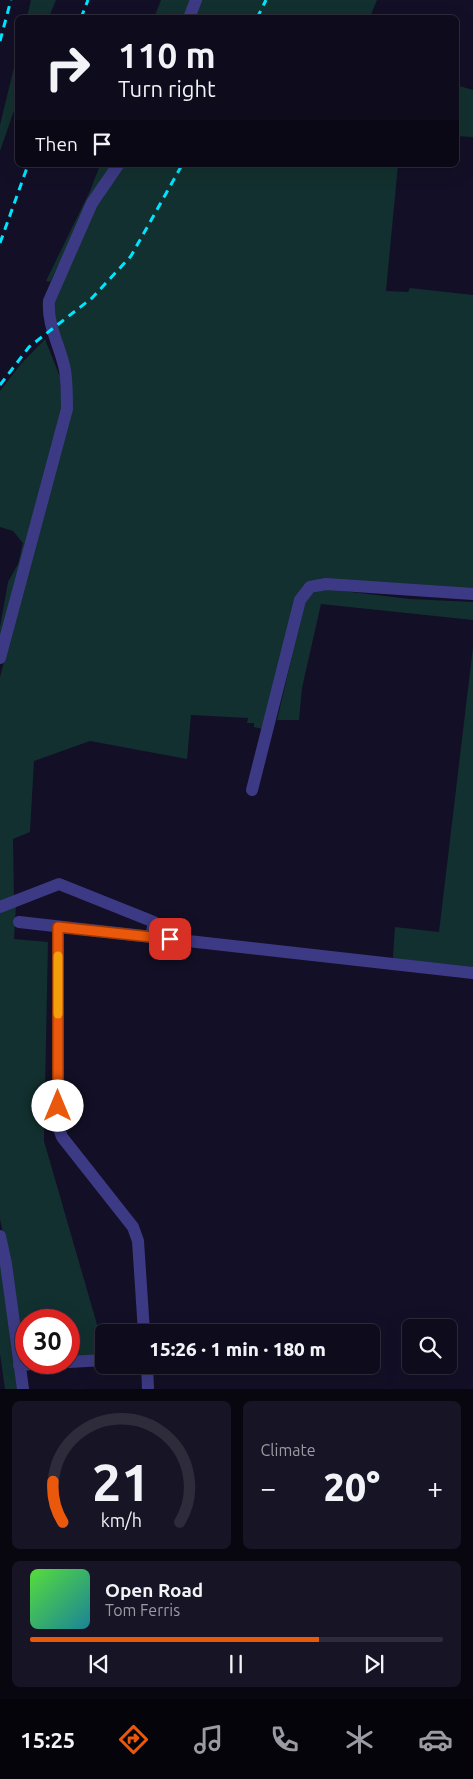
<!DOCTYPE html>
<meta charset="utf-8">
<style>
body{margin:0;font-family:Ubuntu,sans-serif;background:#171425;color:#f1f3f6;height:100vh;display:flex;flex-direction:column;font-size:19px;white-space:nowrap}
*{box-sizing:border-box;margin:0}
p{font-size:16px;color:#9b9ba3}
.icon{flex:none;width:28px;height:28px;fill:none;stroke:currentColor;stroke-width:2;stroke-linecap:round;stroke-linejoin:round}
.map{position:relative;height:1389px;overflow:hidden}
.drawer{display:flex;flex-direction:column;gap:12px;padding:12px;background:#08060f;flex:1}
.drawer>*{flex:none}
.guide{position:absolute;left:15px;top:15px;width:444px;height:152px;border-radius:8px;box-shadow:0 5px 20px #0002,0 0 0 1px #2e2b3b;background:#0e0b1c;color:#f1f3f6;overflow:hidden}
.controls{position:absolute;left:402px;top:1319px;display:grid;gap:10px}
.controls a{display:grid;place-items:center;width:55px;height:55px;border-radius:8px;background:#0e0b1c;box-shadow:0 5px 20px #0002,0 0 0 1px #2e2b3b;font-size:25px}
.speed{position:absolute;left:15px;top:1309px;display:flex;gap:10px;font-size:25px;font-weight:700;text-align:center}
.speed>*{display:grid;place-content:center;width:65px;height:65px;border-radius:50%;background:#0e0b1c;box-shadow:0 5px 20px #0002,0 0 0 1px #2e2b3b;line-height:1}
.speed .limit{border:8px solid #d22;background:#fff;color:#111}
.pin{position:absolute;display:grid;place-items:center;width:42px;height:42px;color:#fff;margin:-21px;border-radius:10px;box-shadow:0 2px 8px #0006}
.me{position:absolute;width:55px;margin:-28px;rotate:0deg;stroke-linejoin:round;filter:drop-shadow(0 0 4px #0008)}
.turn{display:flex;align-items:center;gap:18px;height:105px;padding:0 20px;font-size:22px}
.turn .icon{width:65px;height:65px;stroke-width:2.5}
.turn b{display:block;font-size:35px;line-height:42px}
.then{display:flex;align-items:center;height:48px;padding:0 20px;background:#0003;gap:10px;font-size:19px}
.big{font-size:38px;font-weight:800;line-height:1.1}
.drawer .tile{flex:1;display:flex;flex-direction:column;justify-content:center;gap:8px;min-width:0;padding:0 18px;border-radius:8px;background:#171425}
.drawer .dial{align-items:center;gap:0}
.dial svg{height:130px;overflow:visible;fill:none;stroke:#2e2b3b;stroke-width:7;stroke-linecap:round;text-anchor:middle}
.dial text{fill:#f1f3f6;stroke:none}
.song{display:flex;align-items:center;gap:15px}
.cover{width:60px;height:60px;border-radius:8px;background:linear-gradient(135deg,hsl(110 70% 55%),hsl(190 70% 35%))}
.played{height:5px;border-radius:2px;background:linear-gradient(90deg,#ea580c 70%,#2e2b3b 70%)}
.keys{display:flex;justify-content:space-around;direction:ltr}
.heat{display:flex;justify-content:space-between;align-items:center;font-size:28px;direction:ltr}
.drawer .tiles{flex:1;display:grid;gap:12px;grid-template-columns:1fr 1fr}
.tile:last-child{grid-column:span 2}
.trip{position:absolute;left:95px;top:1324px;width:285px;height:50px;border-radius:8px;background:#0e0b1c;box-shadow:0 5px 20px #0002,0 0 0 1px #2e2b3b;font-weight:800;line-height:50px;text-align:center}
.tab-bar{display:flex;height:80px;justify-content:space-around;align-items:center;background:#06040b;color:#9b9ba3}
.tab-bar .icon{width:35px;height:35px}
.tab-bar .active{color:#ea580c}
.tab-bar b{font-size:22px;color:#f1f3f6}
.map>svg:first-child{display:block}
.green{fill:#12302f}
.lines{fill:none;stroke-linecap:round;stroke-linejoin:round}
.minor{stroke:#3d3a85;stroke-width:12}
.rail{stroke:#00e5ff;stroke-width:3;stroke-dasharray:8 6;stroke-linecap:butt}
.route-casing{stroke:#983908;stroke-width:12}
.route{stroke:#ea580c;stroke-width:9}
.slow{stroke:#f59e0b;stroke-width:9}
</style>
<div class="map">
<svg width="473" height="1389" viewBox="0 0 473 1389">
<rect width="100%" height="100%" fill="#130f26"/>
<!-- green -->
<g class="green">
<path d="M31 0H56L49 17H27Z"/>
<path d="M161 0H192L186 17 154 18Z"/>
<path d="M198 0H377L370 17 192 18Z"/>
<path d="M17 55V102L0 151V125Z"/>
<path d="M456 85 473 90V137L456 136Z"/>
<path d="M100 165H118L82 217 50 282 46 281 90 191Z"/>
<path d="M123 165H398L386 291 408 292 410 288 473 295V595L310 588 263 729 254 727V723H247L248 718 191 715 187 759 90 741 34 761 30 832 13 839 14 899 0 904V677L69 409 48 321 85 218Z"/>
<path d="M45 339 60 377 62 408 0 651V627L8 582 18 564 23 543 13 531 0 527V391L20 365Z"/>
<path d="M326 589 410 599 473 602V620L321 604 302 688 299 720H277L305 601 313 593Z"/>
<path d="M473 647V974L395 961 393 957 395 927 439 932Z"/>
<path d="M16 905 14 939 48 942 44 1141 98 1328 134 1329 139 1332H104V1358L69 1360V1320H26V1359L24 1357 9 1262 0 1219V912Z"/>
<path d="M0 1252 20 1389H5L0 1354Z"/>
</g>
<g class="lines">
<!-- minor -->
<g class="minor">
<path d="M189 18 196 0"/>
<path d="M0 658 67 409C67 396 67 383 65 370 60 345 47 326 49 301L92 203 118 165"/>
<path d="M252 790 300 600 310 587 326 584 473 594"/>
<path d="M0 907 59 884 154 922 151 937"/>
<path d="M19 922 473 973"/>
<path d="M58 927V1126L62 1137 133 1227 138 1241 144 1332"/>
<path d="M0 1236 6 1264 23 1389"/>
<path d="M69 1362 104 1360"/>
<path d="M19 1365 58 1362"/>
<path d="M147 1365 148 1389"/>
</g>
<!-- rail -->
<g class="rail">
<path d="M81 18 88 0"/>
<path d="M257 18 266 0"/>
<path d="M0 41 11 0"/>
<path d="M0 243 28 165"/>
<path d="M0 385 29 347 92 298 131 256 182 165"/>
</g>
</g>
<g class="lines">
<!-- route casing -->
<g class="route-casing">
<path id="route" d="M58 1106V927L170 939"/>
</g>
<!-- route -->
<use href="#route" class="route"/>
<!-- slow -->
<path class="slow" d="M58 956V1014"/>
</g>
</svg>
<div class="controls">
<a><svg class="icon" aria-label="search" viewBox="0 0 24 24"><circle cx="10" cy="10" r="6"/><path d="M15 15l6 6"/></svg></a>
</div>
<div class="speed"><div class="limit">30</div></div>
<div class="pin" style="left:170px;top:939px;background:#d93025"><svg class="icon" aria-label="arrive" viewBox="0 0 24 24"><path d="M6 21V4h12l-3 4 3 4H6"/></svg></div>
<svg class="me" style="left:58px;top:1106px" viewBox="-20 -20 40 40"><circle r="19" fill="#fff"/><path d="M0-13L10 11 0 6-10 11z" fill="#ea580c"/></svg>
<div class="trip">15:26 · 1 min · 180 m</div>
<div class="guide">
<div class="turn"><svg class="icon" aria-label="right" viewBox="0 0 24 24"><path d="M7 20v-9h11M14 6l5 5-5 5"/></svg><div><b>110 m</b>Turn right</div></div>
<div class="then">Then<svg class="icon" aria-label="arrive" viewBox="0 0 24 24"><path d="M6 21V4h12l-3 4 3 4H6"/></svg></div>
</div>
</div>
<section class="drawer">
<div class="tiles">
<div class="tile dial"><svg viewBox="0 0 100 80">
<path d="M14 69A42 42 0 1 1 86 69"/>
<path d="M14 69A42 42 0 0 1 8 44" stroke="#ea580c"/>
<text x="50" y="56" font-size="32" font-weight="700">21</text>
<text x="50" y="72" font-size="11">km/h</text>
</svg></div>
<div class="tile"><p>Climate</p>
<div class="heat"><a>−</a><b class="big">20°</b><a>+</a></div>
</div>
<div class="tile">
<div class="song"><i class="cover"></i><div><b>Open Road</b><p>Tom Ferris</p></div></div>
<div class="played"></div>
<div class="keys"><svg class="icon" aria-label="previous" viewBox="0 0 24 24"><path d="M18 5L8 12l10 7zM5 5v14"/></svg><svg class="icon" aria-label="pause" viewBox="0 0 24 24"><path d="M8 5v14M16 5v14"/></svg><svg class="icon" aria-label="next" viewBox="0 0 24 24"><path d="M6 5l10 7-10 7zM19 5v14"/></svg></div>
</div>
</div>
</section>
<nav class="tab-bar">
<b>15:25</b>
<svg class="icon active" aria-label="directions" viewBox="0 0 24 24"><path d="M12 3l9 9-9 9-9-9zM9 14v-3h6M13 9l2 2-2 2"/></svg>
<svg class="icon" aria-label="music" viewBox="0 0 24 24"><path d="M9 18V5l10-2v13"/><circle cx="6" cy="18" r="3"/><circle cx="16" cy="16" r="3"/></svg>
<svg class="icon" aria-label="phone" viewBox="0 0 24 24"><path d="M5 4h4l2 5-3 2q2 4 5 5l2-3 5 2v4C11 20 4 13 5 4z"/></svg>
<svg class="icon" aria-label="climate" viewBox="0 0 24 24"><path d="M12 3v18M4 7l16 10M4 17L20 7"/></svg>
<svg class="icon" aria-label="car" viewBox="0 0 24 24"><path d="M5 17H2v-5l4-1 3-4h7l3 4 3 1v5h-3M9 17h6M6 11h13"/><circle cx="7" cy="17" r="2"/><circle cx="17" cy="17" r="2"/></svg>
</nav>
